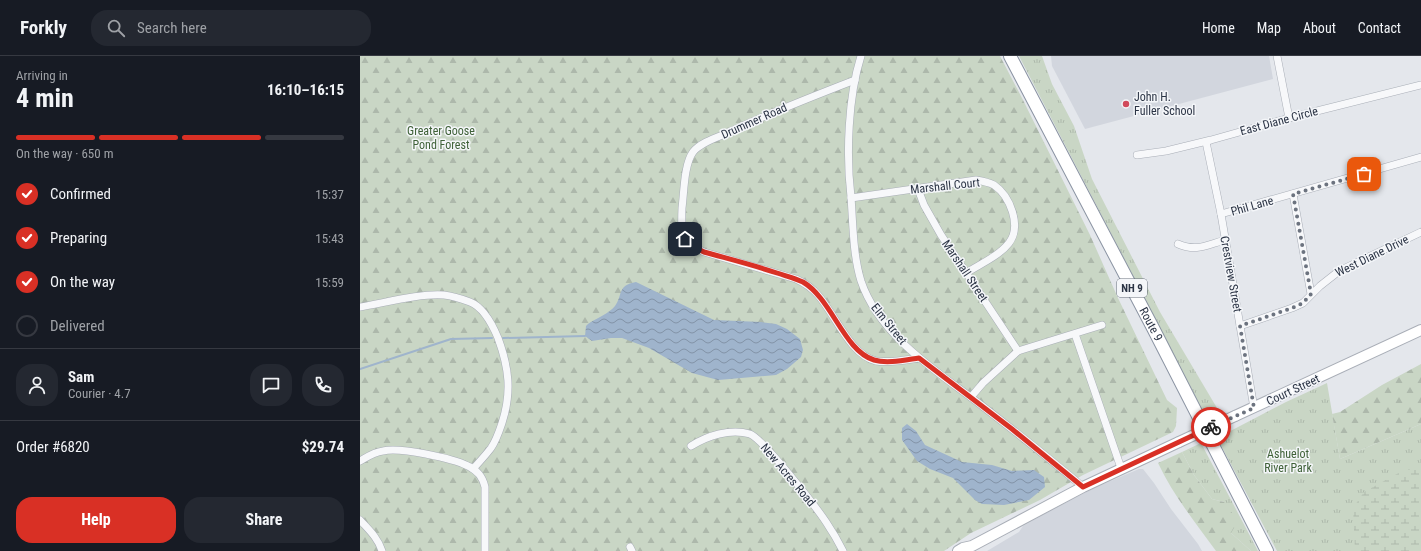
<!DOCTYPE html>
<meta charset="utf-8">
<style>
:root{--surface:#171b24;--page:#242831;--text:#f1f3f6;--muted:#9ea1a6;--line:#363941;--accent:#d93025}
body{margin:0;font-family:"Roboto Condensed",sans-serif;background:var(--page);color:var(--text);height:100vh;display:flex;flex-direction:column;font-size:15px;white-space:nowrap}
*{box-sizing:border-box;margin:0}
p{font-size:13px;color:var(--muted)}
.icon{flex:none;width:22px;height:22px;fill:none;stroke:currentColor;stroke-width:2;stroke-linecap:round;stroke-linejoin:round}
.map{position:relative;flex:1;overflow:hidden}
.drawer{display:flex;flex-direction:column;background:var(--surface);width:360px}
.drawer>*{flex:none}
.pin{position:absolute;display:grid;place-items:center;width:34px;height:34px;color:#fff;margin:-17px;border-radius:8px;box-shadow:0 2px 6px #0006}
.courier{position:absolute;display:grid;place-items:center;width:40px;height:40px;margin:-20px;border:3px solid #d93025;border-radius:50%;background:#fff;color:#222;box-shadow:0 1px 5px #0007}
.head em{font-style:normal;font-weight:700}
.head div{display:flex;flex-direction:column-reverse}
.head{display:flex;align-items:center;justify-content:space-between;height:68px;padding:0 16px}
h1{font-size:26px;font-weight:700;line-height:30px}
.bar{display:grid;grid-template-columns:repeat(4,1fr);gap:6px 4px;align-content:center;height:48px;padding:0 16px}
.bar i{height:5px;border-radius:3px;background:var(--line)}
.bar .selected{background:var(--accent)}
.bar p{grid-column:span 4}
.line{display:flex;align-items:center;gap:10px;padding:0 16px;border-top:1px solid var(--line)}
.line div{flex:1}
.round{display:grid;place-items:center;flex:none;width:42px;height:42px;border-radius:16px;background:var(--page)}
ol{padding:0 16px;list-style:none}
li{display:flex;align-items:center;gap:12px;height:44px}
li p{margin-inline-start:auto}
li .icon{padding:4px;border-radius:50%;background:var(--accent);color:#fff;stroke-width:4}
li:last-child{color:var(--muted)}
li i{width:22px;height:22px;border:2px solid var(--line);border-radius:50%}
.action{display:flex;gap:8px;margin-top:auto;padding:8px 16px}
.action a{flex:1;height:46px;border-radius:16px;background:var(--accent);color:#fff;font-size:16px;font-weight:700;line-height:46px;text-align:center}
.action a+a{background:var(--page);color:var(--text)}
header{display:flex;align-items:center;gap:24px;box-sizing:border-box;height:56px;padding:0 20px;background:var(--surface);border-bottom:1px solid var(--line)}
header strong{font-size:19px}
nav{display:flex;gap:22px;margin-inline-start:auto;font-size:14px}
.search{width:280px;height:36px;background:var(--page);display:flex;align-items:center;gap:10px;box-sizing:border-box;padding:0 14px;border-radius:16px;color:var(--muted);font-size:15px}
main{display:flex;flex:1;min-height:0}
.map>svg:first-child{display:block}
</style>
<header>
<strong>Forkly</strong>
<div class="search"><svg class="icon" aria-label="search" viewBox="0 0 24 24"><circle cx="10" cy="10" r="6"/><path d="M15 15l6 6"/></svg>Search here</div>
<nav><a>Home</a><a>Map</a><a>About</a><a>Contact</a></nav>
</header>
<main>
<section class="drawer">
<div class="head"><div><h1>4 min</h1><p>Arriving in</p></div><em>16:10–16:15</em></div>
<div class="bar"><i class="selected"></i><i class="selected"></i><i class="selected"></i><i></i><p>On the way · 650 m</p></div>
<ol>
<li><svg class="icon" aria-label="check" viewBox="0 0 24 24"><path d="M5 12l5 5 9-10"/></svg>Confirmed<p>15:37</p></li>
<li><svg class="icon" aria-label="check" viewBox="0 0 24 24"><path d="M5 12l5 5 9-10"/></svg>Preparing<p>15:43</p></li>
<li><svg class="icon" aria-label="check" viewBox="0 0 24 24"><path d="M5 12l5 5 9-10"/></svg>On the way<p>15:59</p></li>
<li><i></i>Delivered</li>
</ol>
<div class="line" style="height:72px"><a class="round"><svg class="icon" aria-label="person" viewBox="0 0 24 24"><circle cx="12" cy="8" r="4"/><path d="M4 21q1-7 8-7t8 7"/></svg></a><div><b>Sam</b><p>Courier · 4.7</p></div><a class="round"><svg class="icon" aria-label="chat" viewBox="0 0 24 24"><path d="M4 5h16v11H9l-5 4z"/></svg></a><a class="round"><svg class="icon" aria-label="phone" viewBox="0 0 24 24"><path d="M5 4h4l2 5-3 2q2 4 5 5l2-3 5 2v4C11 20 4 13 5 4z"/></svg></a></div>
<div class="line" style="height:52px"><div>Order #6820</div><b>$29.74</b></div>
<div class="action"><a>Help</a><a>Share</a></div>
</section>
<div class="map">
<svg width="1061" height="495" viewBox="0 0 1061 495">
<defs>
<pattern id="grass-tufts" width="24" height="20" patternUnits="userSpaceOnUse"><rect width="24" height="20" fill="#c9d6c5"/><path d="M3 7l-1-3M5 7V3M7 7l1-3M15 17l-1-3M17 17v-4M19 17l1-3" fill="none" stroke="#adb8ab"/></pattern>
<pattern id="forest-firs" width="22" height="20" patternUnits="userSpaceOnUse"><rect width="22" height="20" fill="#c9d6c5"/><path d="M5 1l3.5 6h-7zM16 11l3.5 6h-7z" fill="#adb8ab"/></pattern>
<pattern id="wetland-marsh" width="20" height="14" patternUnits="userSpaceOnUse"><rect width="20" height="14" fill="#c9d6c5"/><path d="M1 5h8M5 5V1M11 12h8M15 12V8" fill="none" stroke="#adb8ab"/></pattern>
<pattern id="water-waves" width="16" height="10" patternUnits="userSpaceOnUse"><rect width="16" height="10" fill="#9fb4cc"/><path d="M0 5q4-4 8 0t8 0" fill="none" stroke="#8293a7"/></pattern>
</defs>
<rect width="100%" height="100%" fill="#e4e7ec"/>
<g fill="#d2d6de">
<path d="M691 0H909L913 23 725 73 692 10Z"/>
<path d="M779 413H783L794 427 811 453 838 488 842 495H627L659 476 663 470 690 455 734 432Z"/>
</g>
<g fill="url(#grass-tufts)">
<path d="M659 0H682L692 28 714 70 732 123 800 256 857 352 863 355 846 361Z"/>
<path d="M967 327 980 403 1061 368V495H917L857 382 926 346Z"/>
<path d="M841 387 898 495H891L871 477 864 446 852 443 834 419 822 396Z"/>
</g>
<g fill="url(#forest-firs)">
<path d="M0 0H640L663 44 730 179 758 242 807 344 817 352 816 370 813 376 723 419 680 444 611 477 584 495H0Z"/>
<path d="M1061 308V368L980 403 972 358 980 356 1022 329Z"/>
<path d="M822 396 834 419 852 443 864 446 878 465 871 477 891 495H856C835 466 813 439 798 407Z"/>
</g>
<path fill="url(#wetland-marsh)" d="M1061 413V495H995L993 452 1004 436 1044 414Z"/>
<g fill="url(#water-waves)">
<path d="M276 226 354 264 401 266 416 268 427 273 440 283 443 294 441 301 427 313 416 319 358 324 332 317 289 292 262 282H251L232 285 225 280 226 270 228 268C235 263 250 257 255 250 263 239 257 229 276 226Z"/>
<path d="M547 368 556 375 565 389 602 406 632 409 652 415 674 414 684 421 685 431 669 444 644 449 622 448 615 444 593 422 570 413 557 405 542 384V372Z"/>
</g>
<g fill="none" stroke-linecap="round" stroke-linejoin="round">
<g stroke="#9fb4cc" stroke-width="2">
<path d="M143 282 225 280"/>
<path d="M0 313 91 283 132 282"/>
</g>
<defs>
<g id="minor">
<path d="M501 0C488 41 486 99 491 141 493 168 493 199 501 225 520 281 577 315 621 349 656 376 690 403 723 431"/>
<path d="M917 0 929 62"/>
<path d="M495 24C451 41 407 58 365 78 355 82 340 87 333 96 324 108 324 137 322 152 321 176 321 186 344 196L436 223C445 227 452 232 458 239 475 258 490 299 516 305 530 307 545 304 559 302"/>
<path d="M846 86 861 158 894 352"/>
<path d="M777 99 806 95 851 84 929 62 1061 29"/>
<path d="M558 133 564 149 581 179 658 295"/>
<path d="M933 138 951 238"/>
<path d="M491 142 616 124C622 125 628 126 634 129 650 140 662 170 649 187 639 200 620 208 606 217"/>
<path d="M861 158 1061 101"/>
<path d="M818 188C837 196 846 189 865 184"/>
<path d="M0 251C24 247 61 237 84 239 93 240 102 243 110 246 123 251 133 270 138 282 149 312 152 336 142 367 139 376 136 385 131 392 125 400 119 406 113 413"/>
<path d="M880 270 932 252 943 247 960 230 979 215 1061 176"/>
<path d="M715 278 761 412"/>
<path d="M611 341 623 327 658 295 742 269"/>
<path d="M331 390C347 380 370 372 390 378 403 383 456 451 466 466 472 475 478 485 483 495"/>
<path d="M0 405C7 401 14 396 23 395 40 391 92 402 108 410 117 414 123 422 125 431V495"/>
<path d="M0 464C9 474 18 482 22 495"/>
<path d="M270 491 272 495"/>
</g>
<g id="secondary">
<path d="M875 360 1061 274"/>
<path d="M598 495 603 492 612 490 723 431 819 386"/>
</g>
<g id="trunk">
<path id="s1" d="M650 0 793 272 907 495"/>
</g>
</defs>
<use href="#minor" stroke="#a9aeb7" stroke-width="8"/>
<use href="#secondary" stroke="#a9aeb7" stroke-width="12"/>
<use href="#trunk" stroke="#8b94a3" stroke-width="14"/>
<use href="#minor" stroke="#f7f8fa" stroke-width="7"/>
<use href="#secondary" stroke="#fff" stroke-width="10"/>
<use href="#trunk" stroke="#fff" stroke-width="12"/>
<defs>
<path id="secondary-bridge" d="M819 386 875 360"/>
</defs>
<use href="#secondary-bridge" stroke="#a9aeb7" stroke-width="12" stroke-linecap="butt"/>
<use href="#secondary-bridge" stroke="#fff" stroke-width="10"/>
</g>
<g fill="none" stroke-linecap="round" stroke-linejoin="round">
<path stroke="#6c737f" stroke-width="4" stroke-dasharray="0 7.2" d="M851 371 894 352 880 270 932 252 943 247 951 238 933 138 1004 118"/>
<path stroke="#d93025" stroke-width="5" d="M325 183 336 192 344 196C369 203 393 209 417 217 426 220 435 222 443 226 472 243 484 295 514 304 527 308 545 304 559 302L652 373 723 431 851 371"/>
</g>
<circle fill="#d1495b" stroke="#f4f6f9" stroke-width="1.5" cx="766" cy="48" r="4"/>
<g text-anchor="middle" stroke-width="3" stroke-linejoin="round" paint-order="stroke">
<rect fill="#f4f6f9" stroke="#676e7b" stroke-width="1" x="757" y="223" width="30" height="18" rx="3"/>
<g font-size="11" font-weight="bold" fill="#2b3445">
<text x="772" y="236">NH 9</text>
</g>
<g font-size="12" fill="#2b3445" stroke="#f4f6f9" text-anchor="start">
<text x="774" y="45">John H.<tspan x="774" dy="14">Fuller School</tspan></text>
</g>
<g font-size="12" fill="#2b3445" stroke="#f4f6f9">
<text transform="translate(394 65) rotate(-24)" y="4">Drummer Road</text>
<text transform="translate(919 65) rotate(-15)" y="4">East Diane Circle</text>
<text transform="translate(585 130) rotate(-6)" y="4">Marshall Court</text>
<text transform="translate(892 150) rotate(-16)" y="4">Phil Lane</text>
<text transform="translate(1012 200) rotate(-26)" y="4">West Diane Drive</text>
<text transform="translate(605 215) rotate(56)" y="4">Marshall Street</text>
<text transform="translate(871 218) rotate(80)" y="4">Crestview Street</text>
<text transform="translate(529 268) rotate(51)" y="4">Elm Street</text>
<text dy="4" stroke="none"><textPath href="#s1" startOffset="303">Route 9</textPath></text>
<text transform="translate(933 334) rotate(-25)" y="4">Court Street</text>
<text transform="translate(428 419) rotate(50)" y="4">New Acres Road</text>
</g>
<g font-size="12" fill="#3f6138" stroke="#f4f6f9">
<text x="81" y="79">Greater Goose<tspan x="81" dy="14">Pond Forest</tspan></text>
<text x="928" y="402">Ashuelot<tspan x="928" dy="14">River Park</tspan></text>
</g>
</g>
</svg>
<div class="pin" style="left:1004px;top:118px;background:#ea580c"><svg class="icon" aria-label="bag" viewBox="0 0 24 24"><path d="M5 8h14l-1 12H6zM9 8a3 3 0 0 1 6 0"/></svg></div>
<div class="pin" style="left:325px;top:183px;background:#1f2937"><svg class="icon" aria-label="home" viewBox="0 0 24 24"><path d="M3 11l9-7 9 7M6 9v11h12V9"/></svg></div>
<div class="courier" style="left:851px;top:371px"><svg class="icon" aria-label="bike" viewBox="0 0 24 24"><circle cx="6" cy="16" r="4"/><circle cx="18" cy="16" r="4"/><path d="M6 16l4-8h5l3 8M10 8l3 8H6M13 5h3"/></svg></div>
</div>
</main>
